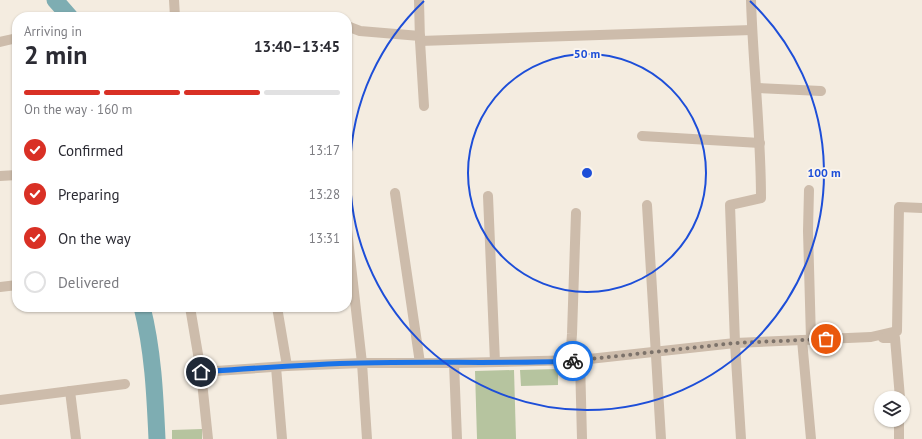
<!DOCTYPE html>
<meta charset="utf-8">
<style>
:root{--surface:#fff;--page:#f7f7f7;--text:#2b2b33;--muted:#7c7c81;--line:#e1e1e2;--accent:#d93025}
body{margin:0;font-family:"PT Sans",sans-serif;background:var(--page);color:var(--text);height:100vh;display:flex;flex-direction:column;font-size:15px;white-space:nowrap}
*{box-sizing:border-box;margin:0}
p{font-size:13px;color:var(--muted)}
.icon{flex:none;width:22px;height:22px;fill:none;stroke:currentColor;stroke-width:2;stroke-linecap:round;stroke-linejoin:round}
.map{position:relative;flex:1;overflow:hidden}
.drawer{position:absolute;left:12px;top:12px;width:340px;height:300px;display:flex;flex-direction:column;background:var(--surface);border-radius:16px;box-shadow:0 1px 3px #0004}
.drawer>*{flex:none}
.controls{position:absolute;left:874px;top:391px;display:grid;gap:8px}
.controls a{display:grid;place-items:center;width:36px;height:36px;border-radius:50%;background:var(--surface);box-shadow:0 1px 3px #0004;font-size:20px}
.pin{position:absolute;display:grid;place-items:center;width:34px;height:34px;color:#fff;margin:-17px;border:2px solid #fff;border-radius:50%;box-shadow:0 1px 4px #0007}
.courier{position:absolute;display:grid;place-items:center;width:40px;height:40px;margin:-20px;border:3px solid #1a73e8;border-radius:50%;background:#fff;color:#222;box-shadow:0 1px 5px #0007}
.summary em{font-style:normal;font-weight:800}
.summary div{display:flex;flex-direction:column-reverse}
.summary{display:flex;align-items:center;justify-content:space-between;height:68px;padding:0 12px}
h1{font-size:26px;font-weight:800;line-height:30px}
.bar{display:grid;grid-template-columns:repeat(4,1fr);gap:6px 4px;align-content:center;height:48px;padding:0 12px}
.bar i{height:5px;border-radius:3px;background:var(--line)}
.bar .active{background:var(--accent)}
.bar p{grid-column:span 4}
ol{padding:0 12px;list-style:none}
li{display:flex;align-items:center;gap:12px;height:44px}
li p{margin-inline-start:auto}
li .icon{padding:4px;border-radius:50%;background:var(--accent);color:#fff;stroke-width:4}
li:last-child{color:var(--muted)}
li i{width:22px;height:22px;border:2px solid var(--line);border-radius:50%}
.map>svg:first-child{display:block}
</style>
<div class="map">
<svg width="922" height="439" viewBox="0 0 922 439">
<rect width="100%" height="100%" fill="#f4ece0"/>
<g fill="#b6c49f">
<path d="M558 369V385L521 386 520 370Z"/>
<path d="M514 370 516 439H477L475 371Z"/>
<path d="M202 429V439H172V430Z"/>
</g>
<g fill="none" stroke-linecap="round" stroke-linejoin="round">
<g stroke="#7eadb2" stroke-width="17">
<path d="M55 0 70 17"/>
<path d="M142 307C153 350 155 395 157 439"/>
</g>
<g stroke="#cdbcab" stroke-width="10">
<path d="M174 0 175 17"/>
<path d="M419 0 420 41 752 30"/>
<path d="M347 26 360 31 420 36"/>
<path d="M420 41 424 106"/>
<path d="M0 42 17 38"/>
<path d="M756 88 821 91"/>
<path d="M642 136 760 143"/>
<path d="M0 176 17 175"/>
<path d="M809 190 808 231 811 339"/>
<path d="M395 193 420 363"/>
<path d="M488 196 495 362"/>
<path d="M647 205 661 439"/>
<path d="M347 230 362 363 367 439"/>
<path d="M0 287 17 285"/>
<path d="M190 307 201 372 287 366 362 363H454L580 360 735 343 871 337 897 331 899 207 922 208"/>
<path d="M277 307 287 366"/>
<path d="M883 338H895L900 398"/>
<path d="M802 340 811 439"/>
<path d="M580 360 582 439"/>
<path d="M570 361 572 334 576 213"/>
<path d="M454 363 457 439"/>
<path d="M276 367 282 439"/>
<path d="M201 372 208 439"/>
<path d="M70 391 76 439"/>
<path d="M0 400 125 384"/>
<path d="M741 439 735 343 730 205 761 198C761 132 753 66 751 0"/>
<path d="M899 439V420"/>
</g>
</g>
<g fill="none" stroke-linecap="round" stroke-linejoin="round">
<path stroke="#7c726a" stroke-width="4" stroke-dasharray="0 7.2" d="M573 361 735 343 826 339"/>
<path stroke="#1a73e8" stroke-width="5" d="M201 372C255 368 308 364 361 363 432 361 503 364 573 361"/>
</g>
<g fill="none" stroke="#1d4ed8" stroke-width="2">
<circle cx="587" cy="173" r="119"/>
<path d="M750 1A237 237 0 1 1 424 1"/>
</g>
<circle cx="587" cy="173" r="6" fill="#1d4ed8" stroke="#fbf5ed" stroke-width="2"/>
<g font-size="12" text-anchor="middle" font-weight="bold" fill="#1d4ed8" stroke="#fbf5ed" stroke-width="3.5" stroke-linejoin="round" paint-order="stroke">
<text x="587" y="58">50 m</text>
<text x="824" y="177">100 m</text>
</g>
</svg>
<div class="controls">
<a><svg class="icon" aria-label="layers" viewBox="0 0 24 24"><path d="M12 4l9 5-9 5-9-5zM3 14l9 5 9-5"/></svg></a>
</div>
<div class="pin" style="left:826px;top:339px;background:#ea580c"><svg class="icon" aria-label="bag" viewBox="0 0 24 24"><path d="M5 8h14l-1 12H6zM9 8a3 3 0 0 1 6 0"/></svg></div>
<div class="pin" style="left:201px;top:372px;background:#1f2937"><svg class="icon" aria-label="home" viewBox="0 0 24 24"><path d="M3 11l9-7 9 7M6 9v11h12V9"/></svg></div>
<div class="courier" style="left:573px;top:361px"><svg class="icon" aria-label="bike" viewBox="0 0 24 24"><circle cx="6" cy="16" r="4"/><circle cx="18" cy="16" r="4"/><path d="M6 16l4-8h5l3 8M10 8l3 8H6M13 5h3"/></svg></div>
<section class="drawer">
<div class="summary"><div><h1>2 min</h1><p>Arriving in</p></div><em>13:40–13:45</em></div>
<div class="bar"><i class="active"></i><i class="active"></i><i class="active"></i><i></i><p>On the way · 160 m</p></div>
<ol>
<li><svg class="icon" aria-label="check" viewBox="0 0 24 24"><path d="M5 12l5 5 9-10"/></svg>Confirmed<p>13:17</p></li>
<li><svg class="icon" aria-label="check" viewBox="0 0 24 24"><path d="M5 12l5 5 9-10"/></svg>Preparing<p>13:28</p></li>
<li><svg class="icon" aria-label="check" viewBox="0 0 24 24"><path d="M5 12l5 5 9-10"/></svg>On the way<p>13:31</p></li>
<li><i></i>Delivered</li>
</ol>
</section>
</div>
